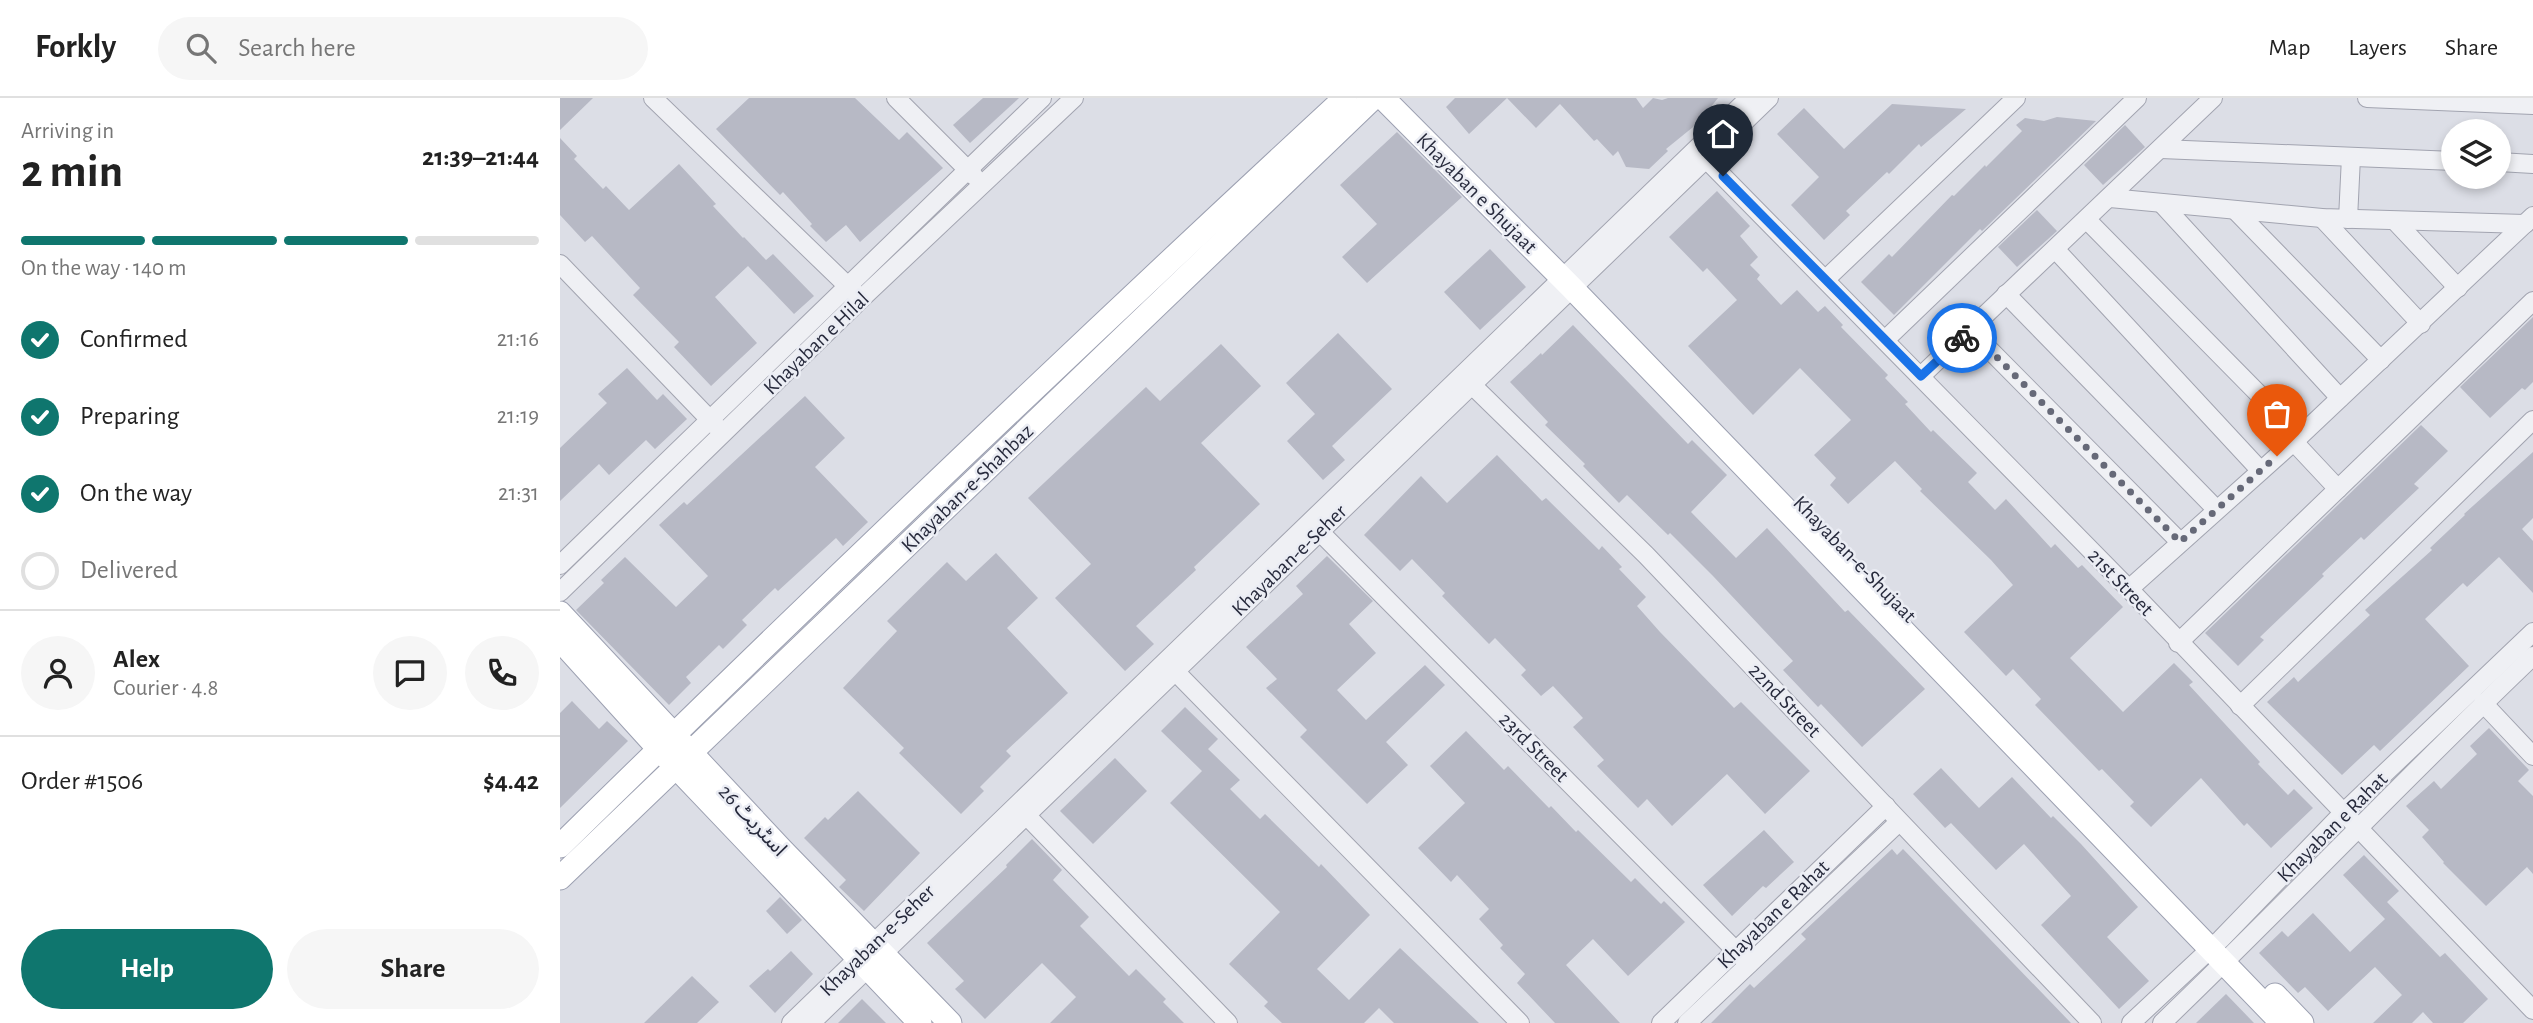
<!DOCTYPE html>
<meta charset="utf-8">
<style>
:root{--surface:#fff;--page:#f6f6f6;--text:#222;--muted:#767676;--line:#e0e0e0;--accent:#0f766e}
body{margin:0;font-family:"Alegreya Sans","Noto Sans Arabic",sans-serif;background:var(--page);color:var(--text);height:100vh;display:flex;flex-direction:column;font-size:26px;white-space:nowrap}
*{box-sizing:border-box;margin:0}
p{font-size:23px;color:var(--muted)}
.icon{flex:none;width:38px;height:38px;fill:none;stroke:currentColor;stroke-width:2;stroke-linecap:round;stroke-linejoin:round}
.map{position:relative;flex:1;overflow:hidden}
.details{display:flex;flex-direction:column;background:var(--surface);width:560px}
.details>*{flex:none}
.tools{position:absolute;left:1881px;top:21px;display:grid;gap:14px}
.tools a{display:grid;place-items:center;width:70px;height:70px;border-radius:50%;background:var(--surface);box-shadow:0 4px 10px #0003;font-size:35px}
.pin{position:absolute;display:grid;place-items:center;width:60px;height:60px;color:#fff;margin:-72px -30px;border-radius:50% 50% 50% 0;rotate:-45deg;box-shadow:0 0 7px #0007}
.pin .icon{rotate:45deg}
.courier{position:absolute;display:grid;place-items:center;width:70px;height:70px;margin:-35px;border:5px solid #1a73e8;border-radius:50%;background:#fff;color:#222;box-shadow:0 2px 9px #0007}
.summary em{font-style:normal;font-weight:600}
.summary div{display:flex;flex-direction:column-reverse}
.summary{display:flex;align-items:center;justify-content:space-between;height:119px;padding:0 21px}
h1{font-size:46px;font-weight:600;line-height:52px}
.bar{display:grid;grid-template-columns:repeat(4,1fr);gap:10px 7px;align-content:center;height:84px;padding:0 21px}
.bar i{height:9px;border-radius:5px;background:var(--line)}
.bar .selected{background:var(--accent)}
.bar p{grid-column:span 4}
.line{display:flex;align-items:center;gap:18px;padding:0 21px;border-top:2px solid var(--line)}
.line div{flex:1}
.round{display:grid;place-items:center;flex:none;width:74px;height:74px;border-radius:37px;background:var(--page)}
ol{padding:0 21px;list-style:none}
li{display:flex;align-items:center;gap:21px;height:77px}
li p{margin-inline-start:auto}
li .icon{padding:7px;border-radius:50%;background:var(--accent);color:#fff;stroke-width:4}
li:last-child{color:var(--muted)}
li i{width:38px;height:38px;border:4px solid var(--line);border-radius:50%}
.button{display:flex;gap:14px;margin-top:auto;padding:14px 21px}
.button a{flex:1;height:80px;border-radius:42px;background:var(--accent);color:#fff;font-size:28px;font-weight:600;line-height:80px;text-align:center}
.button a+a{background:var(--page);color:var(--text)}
header{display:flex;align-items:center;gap:42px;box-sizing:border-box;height:98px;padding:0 35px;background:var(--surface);border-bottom:2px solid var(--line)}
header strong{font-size:33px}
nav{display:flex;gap:38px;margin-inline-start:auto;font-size:24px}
.search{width:490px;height:63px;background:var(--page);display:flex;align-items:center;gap:18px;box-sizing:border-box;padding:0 24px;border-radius:38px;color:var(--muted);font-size:26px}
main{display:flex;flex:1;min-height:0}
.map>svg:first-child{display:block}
</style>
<header>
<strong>Forkly</strong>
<div class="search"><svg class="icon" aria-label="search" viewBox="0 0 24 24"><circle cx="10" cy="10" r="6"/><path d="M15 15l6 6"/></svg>Search here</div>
<nav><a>Map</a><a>Layers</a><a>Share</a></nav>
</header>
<main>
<section class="details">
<div class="summary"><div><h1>2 min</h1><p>Arriving in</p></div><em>21:39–21:44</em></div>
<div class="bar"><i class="selected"></i><i class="selected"></i><i class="selected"></i><i></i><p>On the way · 140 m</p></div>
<ol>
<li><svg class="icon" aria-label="check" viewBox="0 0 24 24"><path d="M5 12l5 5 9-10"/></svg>Confirmed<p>21:16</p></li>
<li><svg class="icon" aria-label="check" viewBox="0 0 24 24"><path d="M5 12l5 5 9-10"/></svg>Preparing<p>21:19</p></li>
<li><svg class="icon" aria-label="check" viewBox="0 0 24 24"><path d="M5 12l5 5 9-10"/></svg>On the way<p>21:31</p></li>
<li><i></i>Delivered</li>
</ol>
<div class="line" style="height:126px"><a class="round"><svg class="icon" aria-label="person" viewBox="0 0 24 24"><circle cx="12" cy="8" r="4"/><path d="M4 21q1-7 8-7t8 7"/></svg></a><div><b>Alex</b><p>Courier · 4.8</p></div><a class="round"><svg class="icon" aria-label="chat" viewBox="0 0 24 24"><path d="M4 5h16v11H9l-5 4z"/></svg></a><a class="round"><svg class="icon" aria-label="phone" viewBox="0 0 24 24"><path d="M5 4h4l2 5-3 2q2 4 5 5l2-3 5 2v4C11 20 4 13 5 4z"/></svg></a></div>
<div class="line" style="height:91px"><div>Order #1506</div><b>$4.42</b></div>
<div class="button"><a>Help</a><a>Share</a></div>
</section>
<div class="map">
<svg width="1973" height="925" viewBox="0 0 1973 925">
<rect width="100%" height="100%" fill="#dcdee6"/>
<g fill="#b7b9c5">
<path d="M0 0H33L0 32Z"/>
<path d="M189 0H295L339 42 347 34 383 70 300 144 286 127 266 144 250 128 252 126 223 94 220 97 156 31Z"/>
<path d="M423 0H459L410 45 393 27Z"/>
<path d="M895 0H1076L1083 10 1093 0 1102 2 1108 0H1158L1138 25 1106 51 1108 53 1089 71 1066 69 1058 53 1053 58 1037 41 1034 43 1000 6 976 30 947 0 909 36 886 9Z"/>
<path d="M1332 6 1406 11 1361 49 1359 46 1329 76 1327 74 1286 113 1290 117 1264 142 1231 107 1259 79 1217 36 1244 10 1284 51Z"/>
<path d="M1497 19 1536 23 1422 133 1420 131 1334 217 1301 184 1329 156 1332 159 1392 97 1394 98 1425 67 1426 69 1462 33 1456 27 1465 20 1484 23Z"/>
<path d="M1565 27 1585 49 1543 87 1524 67Z"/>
<path d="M837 34 902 99 807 185 782 159 817 126 780 87Z"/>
<path d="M0 40 17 58 14 61 43 91 46 88 69 112 119 66 156 106 153 108 183 140 184 139 206 162 213 156 254 198 234 216 188 168 155 199 197 245 151 288 114 249 119 244 73 197 80 190 32 138 25 144 0 117Z"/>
<path d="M1157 93 1190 128 1180 138 1198 159 1190 167 1200 177 1197 181 1221 207 1237 192 1258 214 1265 208 1283 227 1281 229 1328 277 1325 280 1348 304 1345 306 1371 334 1373 332 1417 375 1408 384 1435 412 1446 401 1491 450 1495 446 1518 470 1522 467 1563 509 1510 560 1563 614 1614 565 1633 584 1629 587 1700 664 1698 666 1728 697 1734 691 1753 710 1711 750 1687 725 1684 728 1641 680 1591 729 1570 708 1574 704 1542 671 1539 673 1475 607 1481 601 1453 571 1446 578 1404 534 1453 487 1431 462 1360 393 1362 391 1335 363 1288 406 1270 387 1276 380 1254 357 1291 322 1240 270 1193 317 1128 248 1177 202 1147 170 1143 174 1109 139Z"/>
<path d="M1477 112 1497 133 1457 169 1438 149Z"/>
<path d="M930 151 966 189 920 232 884 194Z"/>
<path d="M1973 219V284L1965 292 1962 290 1930 320 1900 289Z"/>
<path d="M1013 227 1128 346 1132 342 1167 377 1131 414 1176 460 1207 430 1285 514 1288 512 1365 591 1302 649 1261 606 1258 609 1223 572 1233 563 1153 478 1110 435 1108 437 1067 397 1059 405 1023 368 1025 366 985 327 988 324 950 284 981 255 982 257Z"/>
<path d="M778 235 832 291 772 348 785 362 763 382 727 343 755 316 726 285Z"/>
<path d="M661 246 701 288 641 345 700 406 634 469 636 472 576 528 594 546 565 573 495 500 531 466 468 400 586 289 600 303Z"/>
<path d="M67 270 97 302 103 296 127 321 95 351 86 342 49 377 39 366 0 403V350L47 305 38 296Z"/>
<path d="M245 298 285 340 255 369 308 424 283 448 276 440 218 493 215 490 182 522 187 527 163 551 159 547 126 579 131 585 109 607 16 512 44 485 41 482 65 459 116 509 148 478 99 427 124 404 127 407Z"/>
<path d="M1861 327 1888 353 1854 386 1859 390 1804 442 1801 439 1762 476 1764 478 1700 539 1704 542 1678 568 1645 535Z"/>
<path d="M1973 354V420L1962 431 1973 443V495L1939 459 1907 489 1903 485 1865 521 1909 568 1820 653 1814 647 1782 677 1707 604 1734 579 1738 584 1810 517 1805 512 1872 452 1870 450 1905 417 1904 416Z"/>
<path d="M937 357 982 403 986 400 1039 452 1042 448 1062 469 1059 471 1086 499 1077 508 1100 534 1174 610 1181 604 1250 673 1205 716 1167 676 1112 728 1087 701 1078 710 1037 668 1044 662 1013 629 1023 620 993 588 981 598 961 577 966 572 935 540 929 546 882 498 885 495 852 461 840 473 804 437 861 378 887 405Z"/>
<path d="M436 455 478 500 447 530 508 595 446 653 451 658 420 689 424 693 401 716 339 655 344 650 283 590 337 533 327 523 387 464 406 483Z"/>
<path d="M767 458 813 503 789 526 816 555 777 592 806 622 865 567 885 587 826 644 848 667 807 706 740 639 747 632 706 590 717 581 686 549 743 496 736 488Z"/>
<path d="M12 603 39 631 47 623 68 643 0 710V615Z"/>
<path d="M625 609 658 641 648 651 680 682 670 691 700 721 705 716 759 769 761 766 810 817 757 871 789 902 840 850 919 925H834L819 910 804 925H722L704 908 708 904 669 866 720 814 610 705 642 673 601 633Z"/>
<path d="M1929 630 1969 672 1958 683 1973 698V776L1967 769 1926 808 1883 765 1884 764 1862 739 1869 732 1846 708 1874 683 1881 691 1917 656 1910 648Z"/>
<path d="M906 633 944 672 948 668 989 710 991 708 1016 734 1018 732 1071 784 1075 780 1101 806 1104 803 1125 824 1068 878 1033 841 1006 867 1060 925H995L957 885 965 876 940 850 943 847 919 821 929 811 897 777 891 784 858 750 905 705 870 668Z"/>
<path d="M555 660 587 693 533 746 500 713Z"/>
<path d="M1381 670 1419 710 1452 679 1491 720 1493 718 1521 746 1578 809 1547 839 1589 883 1559 911 1481 827 1511 798 1464 746 1436 772 1391 725 1385 730 1353 696Z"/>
<path d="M298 693 360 755 304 813 279 789 286 782 244 740 265 719 268 722Z"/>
<path d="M1204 732 1234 764 1206 790 1203 788 1172 818 1143 787Z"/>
<path d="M472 741 502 772 493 782 529 819 520 828 569 878 576 871 606 901 603 904 624 925H490L516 899 482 865 425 921 395 891 404 883 367 845 447 769 446 767Z"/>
<path d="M1332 751 1337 757 1343 751 1511 925H1151L1190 886 1194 890 1246 841 1241 836Z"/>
<path d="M1804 757 1839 793 1827 804 1880 859 1885 855 1928 901 1903 925H1873L1863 914 1852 925H1813L1842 897 1815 869 1768 913 1745 889 1738 895 1699 855 1722 833 1728 839 1753 815 1790 854 1825 821 1783 777Z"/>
<path d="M220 799 242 822 227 836 206 813Z"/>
<path d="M231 853 253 876 215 915 189 888 208 871 210 873Z"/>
<path d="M132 878 159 904 137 925H84Z"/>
<path d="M1666 896 1694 925H1636Z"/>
<path d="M302 901 326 925H278Z"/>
</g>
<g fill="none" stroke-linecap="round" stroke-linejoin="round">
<defs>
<g id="minor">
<path d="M93 0 296 196"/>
<path d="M336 0 414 78"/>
<path d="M1807 0 1973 7"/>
<path d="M1601 51 1894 63"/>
<path d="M1146 61 1569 491 1973 912"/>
<path d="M1939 64 1973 66"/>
<path d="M1550 100 1762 120 1965 126"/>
<path d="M1603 107 1780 300"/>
<path d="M1675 112 1821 262"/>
<path d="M1762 120 1861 226"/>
<path d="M1788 121 1791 59"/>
<path d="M1527 122 1740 338"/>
<path d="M1836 124 1898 190"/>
<path d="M1495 151 1700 372"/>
<path d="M0 166 156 328"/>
<path d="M1266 181 1456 0"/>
<path d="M1446 196 1656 411"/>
<path d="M1410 232 1620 444"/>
<path d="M1325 242 1577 0"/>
<path d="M1361 278 1653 0"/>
<path d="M911 286 1086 457 1532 925"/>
<path d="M1734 344 1778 391"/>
<path d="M759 433 1189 866"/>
<path d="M0 467 482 0"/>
<path d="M1569 491 1740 338 1973 118"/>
<path d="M0 494 301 201 514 0"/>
<path d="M1618 545 1973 203"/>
<path d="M607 565 960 925"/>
<path d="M1923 605 1973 658"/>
<path d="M1680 608 1973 322"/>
<path d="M466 717 668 925"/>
<path d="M231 925 1189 0"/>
<path d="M251 925 1209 0"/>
<path d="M1101 925 1326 708"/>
<path d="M1127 925 1339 724"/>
<path d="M1571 925 1661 841 1783 715 1973 534"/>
<path d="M1602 925C1727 805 1847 678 1973 558"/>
</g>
<g id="major">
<path d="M823 0 1012 190 1722 925"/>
<path d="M0 515 221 751 390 925"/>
<path d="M0 542 99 651 360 925"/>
<path d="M0 748C258 495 520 245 785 0"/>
<path d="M0 780 813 0"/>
<path d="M1715 897 1742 925"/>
</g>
</defs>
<use href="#minor" stroke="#a2a4b0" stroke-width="20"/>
<use href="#major" stroke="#9ca0b1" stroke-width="25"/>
<use href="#minor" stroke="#eff0f4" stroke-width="18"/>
<use href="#major" stroke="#fff" stroke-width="23"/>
</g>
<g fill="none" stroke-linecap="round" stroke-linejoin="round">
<path stroke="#666978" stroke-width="7" stroke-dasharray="0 12.6" d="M1402 240 1410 232 1620 444 1717 358"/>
<path stroke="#1a73e8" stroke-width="9" d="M1163 78 1361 278 1402 240"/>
</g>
<g text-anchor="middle" stroke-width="5" stroke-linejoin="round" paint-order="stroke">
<g font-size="21" fill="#272a3c" stroke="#ebedf4">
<text transform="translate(917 95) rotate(45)" y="7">Khayaban e Shujaat</text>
<text transform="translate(256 245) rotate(-44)" y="7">Khayaban e Hilal</text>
<text transform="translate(407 390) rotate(-44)" y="7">Khayaban-e-Shahbaz</text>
<text transform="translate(1295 461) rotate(46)" y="7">Khayaban-e-Shujaat</text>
<text transform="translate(729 462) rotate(-44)" y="7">Khayaban-e-Seher</text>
<text transform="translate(1561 484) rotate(46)" y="7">21st Street</text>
<text transform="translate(1225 602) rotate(46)" y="7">22nd Street</text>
<text transform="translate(974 649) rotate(45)" y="7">23rd Street</text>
<text transform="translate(193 722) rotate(47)" y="7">اسٹریٹ 26</text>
<text transform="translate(1772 729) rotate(-45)" y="7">Khayaban e Rahat</text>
<text transform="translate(1213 816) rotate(-44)" y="7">Khayaban e Rahat</text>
<text transform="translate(317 842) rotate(-44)" y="7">Khayaban-e-Seher</text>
</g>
</g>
</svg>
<div class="tools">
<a><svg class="icon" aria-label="layers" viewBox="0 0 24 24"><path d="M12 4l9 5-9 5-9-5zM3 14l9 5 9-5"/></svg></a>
</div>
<div class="pin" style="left:1717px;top:358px;background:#ea580c"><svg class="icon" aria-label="bag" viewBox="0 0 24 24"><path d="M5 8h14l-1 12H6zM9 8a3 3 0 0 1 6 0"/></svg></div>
<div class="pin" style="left:1163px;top:78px;background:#1f2937"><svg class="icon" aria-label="home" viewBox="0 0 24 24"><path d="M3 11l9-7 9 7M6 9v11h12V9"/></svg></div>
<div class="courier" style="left:1402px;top:240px"><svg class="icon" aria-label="bike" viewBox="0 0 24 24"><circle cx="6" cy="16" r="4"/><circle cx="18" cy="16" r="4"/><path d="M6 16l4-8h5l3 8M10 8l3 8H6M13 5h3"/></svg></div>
</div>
</main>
